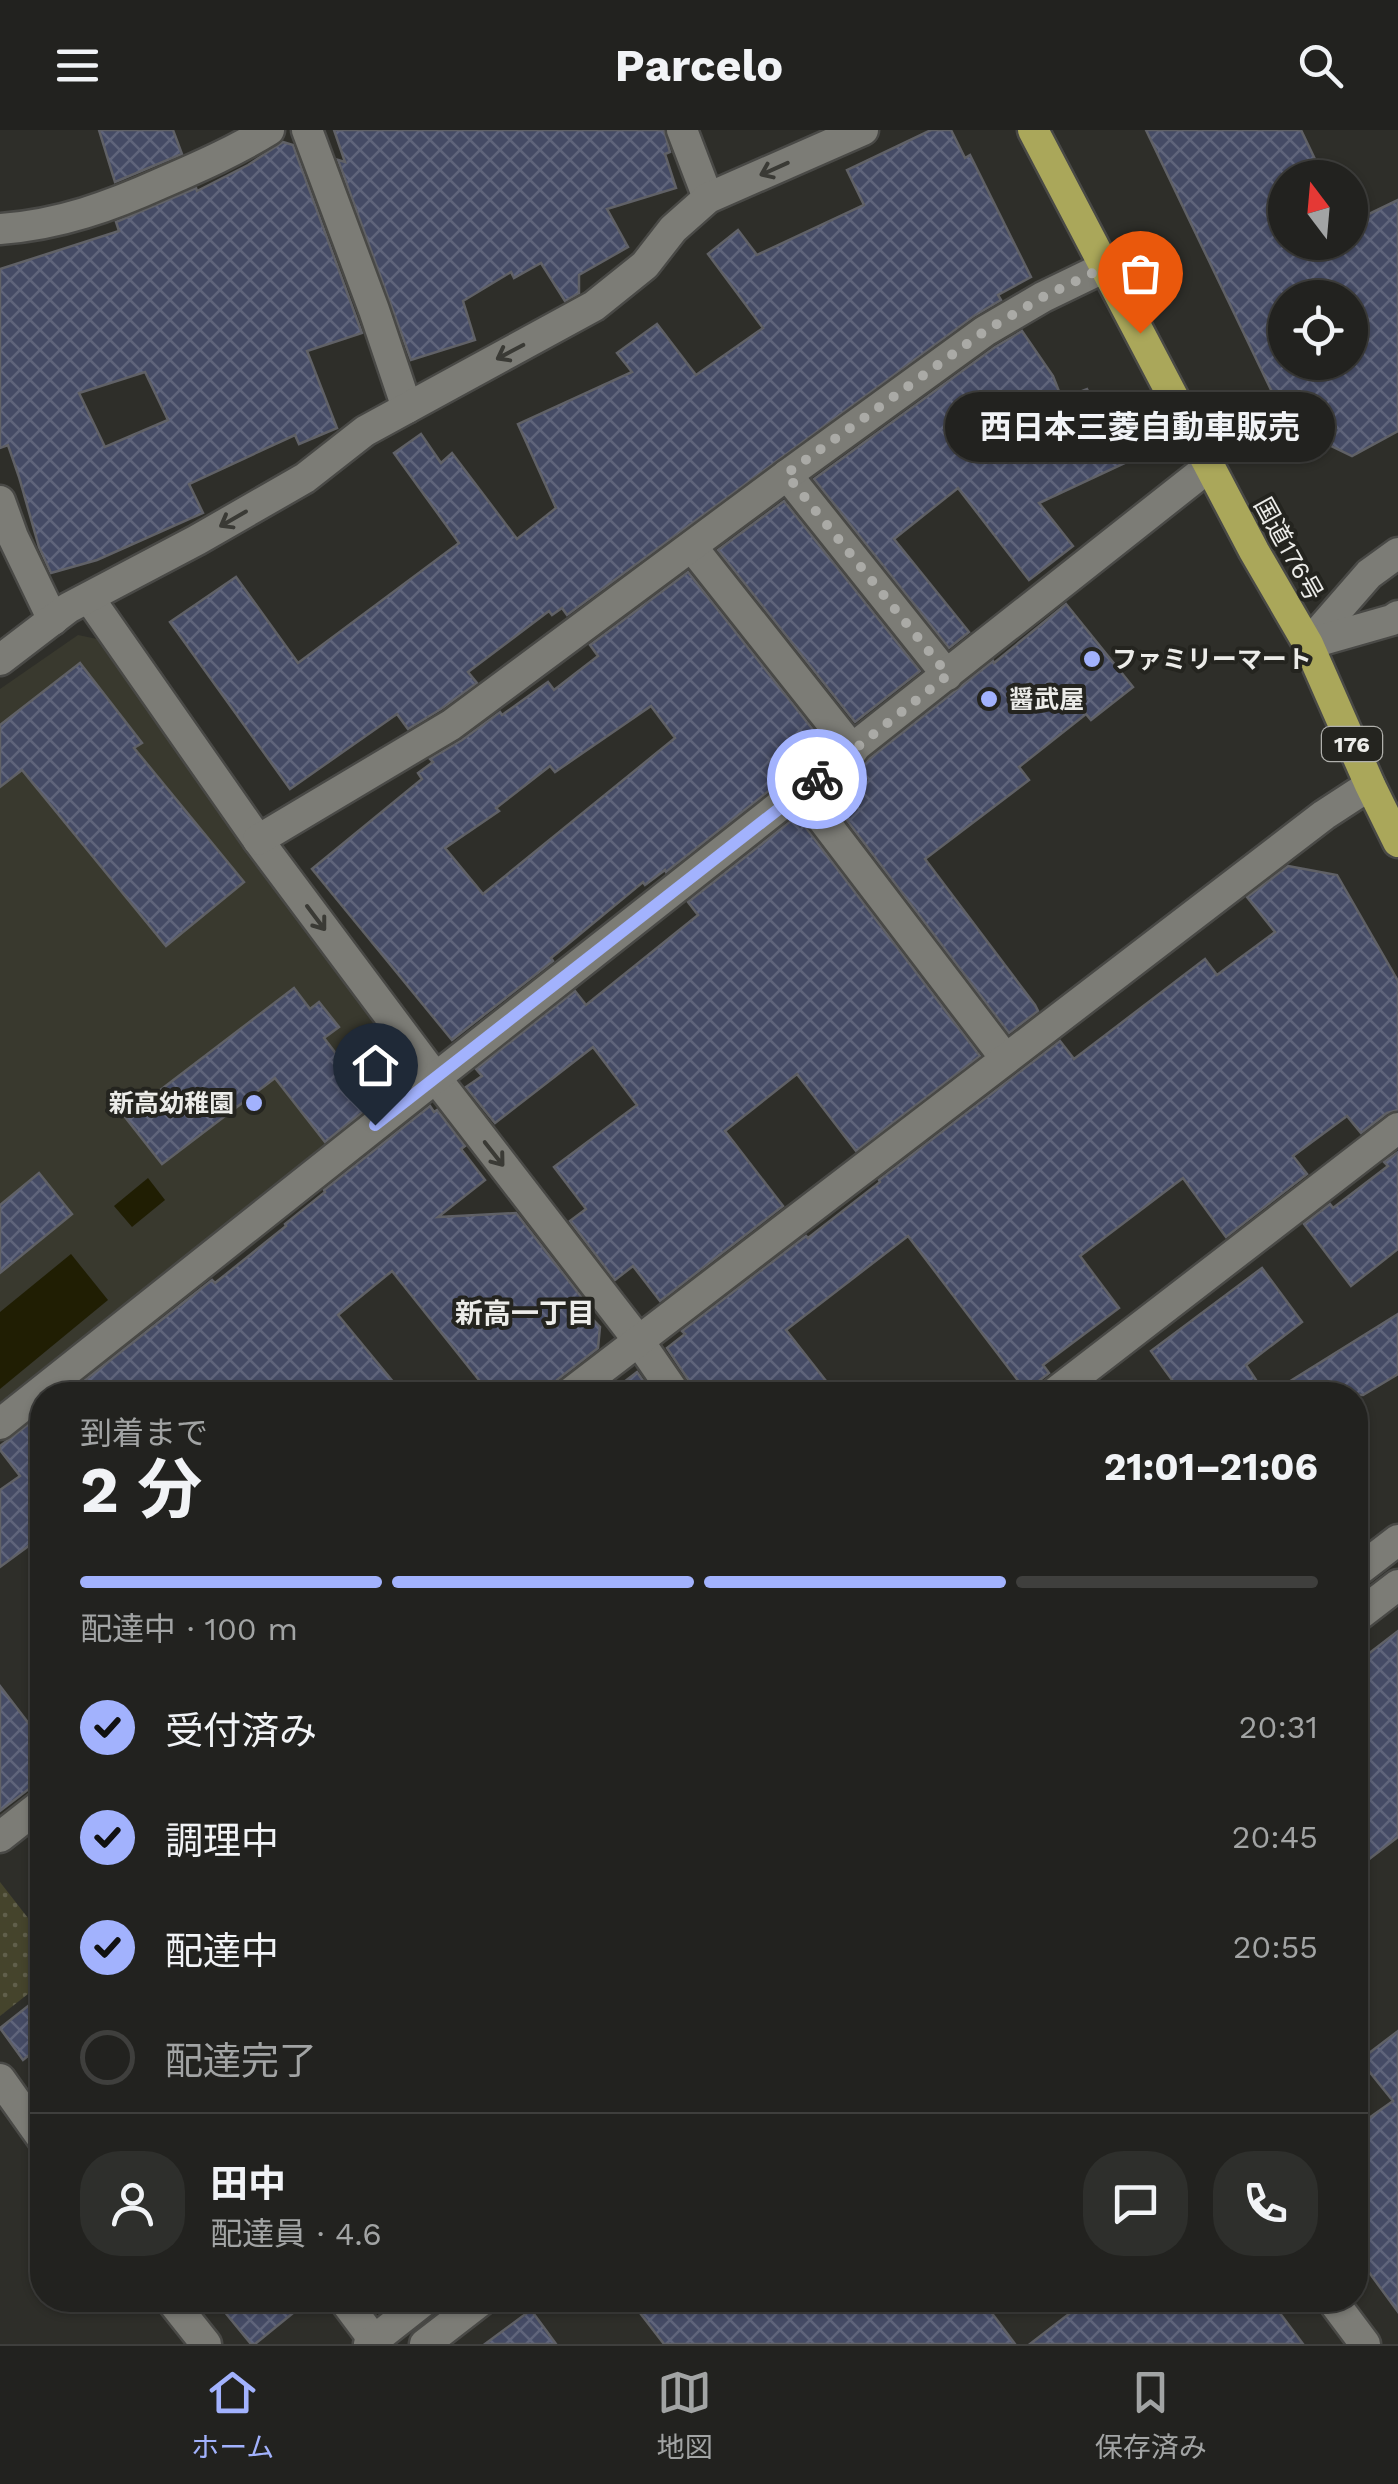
<!DOCTYPE html>
<html lang="ja">
<meta charset="utf-8">
<style>
:root{--surface:#22221f;--page:#2e2f2c;--text:#f1f3f6;--muted:#a2a4a4;--line:#3f3f3d;--accent:#a2b2fd}
body{margin:0;font-family:"Work Sans","Noto Sans JP",sans-serif;background:var(--page);color:var(--text);height:100vh;display:flex;flex-direction:column;font-size:38px;white-space:nowrap}
*{box-sizing:border-box;margin:0}
p{font-size:32px;color:var(--muted)}
.icon{flex:none;width:55px;height:55px;fill:none;stroke:currentColor;stroke-width:2;stroke-linecap:round;stroke-linejoin:round}
.map{position:relative;flex:1;overflow:hidden}
.side{position:absolute;left:30px;top:1252px;width:1338px;height:930px;display:flex;flex-direction:column;background:var(--surface);border-radius:40px;box-shadow:0 2px 8px #0004,0 0 0 2px var(--line)}
.side>*{flex:none}
.needle{width:65px;rotate:344deg}
.buttons{position:absolute;left:1268px;top:30px;display:grid;gap:20px}
.buttons a{display:grid;place-items:center;width:100px;height:100px;border-radius:50%;background:var(--surface);box-shadow:0 2px 8px #0004,0 0 0 2px var(--line);font-size:50px}
.pin{position:absolute;display:grid;place-items:center;width:85px;height:85px;color:#fff;margin:-102px -42px;border-radius:50% 50% 50% 0;rotate:-45deg;box-shadow:0 0 10px #0007}
.pin .icon{rotate:45deg}
.courier{position:absolute;display:grid;place-items:center;width:100px;height:100px;margin:-50px;border:8px solid #a2b2fd;border-radius:50%;background:#fff;color:#222;box-shadow:0 2px 12px #0007}
.bubble{position:absolute;height:70px;border-radius:35px;background:var(--surface);box-shadow:0 2px 8px #0004,0 0 0 2px var(--line);font-size:32px;font-weight:700;line-height:70px;text-align:center}
.overview em{font-style:normal;font-weight:700}
.overview div{display:flex;flex-direction:column-reverse}
.overview{display:flex;align-items:center;justify-content:space-between;height:170px;padding:0 50px}
h1{font-size:65px;font-weight:700;line-height:75px}
.bar{display:grid;grid-template-columns:repeat(4,1fr);gap:15px 10px;align-content:center;height:120px;padding:0 50px}
.bar i{height:12px;border-radius:8px;background:var(--line)}
.bar .active{background:var(--accent)}
.bar p{grid-column:span 4}
.line{display:flex;align-items:center;gap:25px;padding:0 50px;border-top:2px solid var(--line)}
.line div{flex:1}
.round{display:grid;place-items:center;flex:none;width:105px;height:105px;border-radius:40px;background:var(--page)}
ol{padding:0 50px;list-style:none}
li{display:flex;align-items:center;gap:30px;height:110px}
li p{margin-inline-start:auto}
li .icon{padding:10px;border-radius:50%;background:var(--accent);color:#111;stroke-width:4}
li:last-child{color:var(--muted)}
li i{width:55px;height:55px;border:5px solid var(--line);border-radius:50%}
header{display:flex;justify-content:space-between;align-items:center;height:130px;padding:0 50px;background:var(--surface);font-size:45px;font-weight:700}
.tabs{display:flex;justify-content:space-around;align-items:center;height:140px;border-top:2px solid var(--line);background:var(--surface);font-size:28px;color:var(--muted)}
.tabs a{display:grid;justify-items:center;gap:5px}
.tabs .active{color:var(--accent)}
.map>svg:first-child{display:block}
</style>
<header><svg class="icon" aria-label="menu" viewBox="0 0 24 24"><path d="M4 6h16M4 12h16M4 18h16"/></svg>Parcelo<svg class="icon" aria-label="search" viewBox="0 0 24 24"><circle cx="10" cy="10" r="6"/><path d="M15 15l6 6"/></svg></header>
<div class="map">
<svg width="1398" height="2214" viewBox="0 0 1398 2214">
<defs>
<pattern id="grass-dots" width="8" height="8" patternUnits="userSpaceOnUse" patternTransform="scale(2.5)"><rect width="8" height="8" fill="#45442c"/><path d="M2 2h.1M6 6h.1" fill="none" stroke="#605f4b" stroke-width="1.8" stroke-linecap="round"/></pattern>
<pattern id="building-cross-hatch" width="8" height="8" patternUnits="userSpaceOnUse" patternTransform="scale(2.5)"><rect width="8" height="8" fill="#454b65"/><path d="M0 0l8 8M0 8l8-8" fill="none" stroke="#60657b"/></pattern>
</defs>
<rect width="100%" height="100%" fill="#2e2e29"/>
<path fill="#39392e" d="M78 505 97 509 328 824 408 928 405 955 0 1272V559Z"/>
<path fill="url(#grass-dots)" d="M0 1752 42 1806V1825L31 1834 42 1849V1853L0 1886Z"/>
<g fill="#201e03">
<path d="M148 1048 165 1070 132 1097 114 1076Z"/>
<path d="M71 1124 108 1170 0 1259V1182Z"/>
</g>
<g fill="url(#building-cross-hatch)" stroke="#606166" stroke-width="2.5" fill-rule="evenodd">
<path d="M99 0H173L182 24 115 52Z"/>
<path d="M334 0H664L670 22 665 24 676 58 607 79 628 117 579 145V163L565 171 541 133 514 148 511 142 463 171 475 210 411 230 338 30 345 32Z"/>
<path d="M931 0H951L965 28 970 25 1031 147 998 165 1001 170 974 186 567 485 562 478 552 485 549 481 468 542 477 553 441 579 408 599 397 584 290 659 170 492 236 447 298 533 459 413 394 323 421 304 441 333 452 323 517 409 556 378 518 294 632 242 617 223 657 194 696 245 763 198 708 124 738 100 757 125 864 75 847 40Z"/>
<path d="M1146 0H1301L1324 48H1285V112H1350V93L1398 70V301L1352 326 1288 295ZM1285 168H1350V232H1285Z"/>
<path d="M283 12 293 15 362 203 307 221 337 298 299 314 295 305 189 354 203 383 97 430 51 443 39 417 19 347 8 315 0 318V139L119 101 116 92 196 58 197 61 248 35ZM145 242 168 290 105 317 79 263Z"/>
<path d="M1022 201 1053 246 1062 269 1087 259 1125 333 1039 373 1073 416 1029 450 958 358 894 409 969 502 949 518 814 349 995 217Z"/>
<path d="M784 371 920 541 855 592 718 420Z"/>
<path d="M688 442 826 616 666 742 665 740 645 755 643 752 551 828 553 831 452 910 312 739 422 649 418 643 433 632 430 629 462 610 500 582 502 585 548 552 554 560 598 526 590 515ZM651 576 675 608 483 764 445 718 499 681 496 678 550 636 555 642Z"/>
<path d="M1066 474 1133 557 1091 590 1086 584 1019 637 1029 650 925 729 1035 875 1038 881 1009 903 826 663 993 531 994 533Z"/>
<path d="M80 533 142 613 134 618 244 752 166 816 22 640 0 657V595Z"/>
<path d="M797 686 980 926 856 1021 797 944 725 1001 783 1076 660 1171 633 1136 615 1150 570 1091 586 1079 554 1037 637 975 593 917 495 993 466 957 482 946 476 939 575 861 586 875 698 785 688 772Z"/>
<path d="M1288 736 1337 745 1398 851V980L1387 983 1361 1003 1347 986 1293 1026 1307 1044 1226 1107 1183 1048 1080 1126 1119 1178 1043 1235 1049 1243 1026 1261 908 1106 786 1200 837 1265H695L691 1254 667 1218 685 1204 682 1201 806 1106 808 1108 880 1052 879 1050 1060 911 1074 929 1205 829 1217 845 1275 802 1247 767Z"/>
<path d="M294 858 310 879 319 872 339 897 324 908 374 973 325 1012 275 948 162 1034 125 987Z"/>
<path d="M430 976 434 982 437 980 465 1016 461 1019 485 1050 438 1087 516 1083 586 1173 581 1177 600 1197 598 1218 557 1250 551 1257 550 1265H491L392 1141 338 1185 404 1265H66L212 1150 215 1153 286 1096 285 1094 325 1062 324 1060Z"/>
<path d="M1398 1022V1119L1351 1156 1304 1094 1330 1074 1333 1078 1388 1036 1384 1032Z"/>
<path d="M39 1043 72 1084 0 1143V1075Z"/>
<path d="M1262 1138 1302 1192 1246 1235 1266 1265H1183L1151 1221Z"/>
<path d="M1398 1184V1244L1363 1265H1268Z"/>
<path d="M637 1242 653 1265H607Z"/>
<path d="M42 1284V1406L0 1437V1360L20 1346 0 1320V1316Z"/>
<path d="M1398 1501V1707L1355 1740V1534Z"/>
<path d="M0 1556 42 1611V1649L0 1681Z"/>
<path d="M42 1865V1915L23 1930 0 1898Z"/>
<path d="M1398 1901V2182L1355 2123V1998L1393 1971 1360 1930Z"/>
<path d="M215 2170H309L255 2214H251Z"/>
<path d="M630 2170H982L1015 2214H664Z"/>
<path d="M1087 2170H1270L1303 2214H1030Z"/>
<path d="M531 2180 556 2214H485Z"/>
</g>
<g fill="none" stroke-linecap="round" stroke-linejoin="round">
<defs>
<g id="minor">
<path d="M307 0 374 180 407 278"/>
<path d="M682 0 708 68"/>
<path d="M0 99C59 95 111 76 164 52 201 36 235 21 269 0"/>
<path d="M787 345 947 545"/>
<path d="M0 371 13 407 53 490"/>
<path d="M692 417 853 620"/>
<path d="M89 468 258 710 435 947 638 1210 676 1265"/>
<path d="M1308 514 1369 444 1398 423"/>
<path d="M1308 514 1392 490 1398 486"/>
<path d="M0 530 68 478 197 410 305 348 365 301 594 176 645 135 673 99 708 68 863 0"/>
<path d="M801 661 1005 928"/>
<path d="M258 710 451 595 787 345 985 201 1043 167 1105 137"/>
<path d="M568 1265 1324 685 1370 655"/>
<path d="M1052 1265 1398 998"/>
<path d="M0 1294C402 973 806 655 1210 336"/>
<path d="M1355 1443 1398 1410"/>
<path d="M1355 1488 1398 1455"/>
<path d="M0 1707 42 1674"/>
<path d="M0 1949 42 2008"/>
<path d="M171 2170 206 2214"/>
<path d="M344 2170 374 2210"/>
<path d="M1332 2170 1365 2214"/>
<path d="M369 2214 425 2170"/>
<path d="M425 2214 482 2170"/>
</g>
<path id="highway" d="M1033 0 1254 421 1308 514 1370 655 1398 712"/>
</defs>
<use href="#minor" stroke="#494946" stroke-width="35"/>
<use href="#highway" stroke="#494946" stroke-width="35"/>
<use href="#minor" stroke="#7c7c76" stroke-width="30"/>
<use href="#highway" stroke="#aaa75a" stroke-width="30"/>
</g>
<defs><path id="oneway-shaft" d="M-6 0H5M1.5-3L5.5 0L1.5 3" fill="none" stroke-width="1.6" stroke-linecap="round" stroke-linejoin="round" transform="scale(2.5)"/></defs>
<g stroke="#3a3a35">
<use href="#oneway-shaft" transform="translate(774 39) rotate(156)"/>
<use href="#oneway-shaft" transform="translate(510 222) rotate(152)"/>
<use href="#oneway-shaft" transform="translate(233 389) rotate(150)"/>
<use href="#oneway-shaft" transform="translate(316 788) rotate(53)"/>
<use href="#oneway-shaft" transform="translate(494 1024) rotate(52)"/>
</g>
<g fill="none" stroke-linecap="round" stroke-linejoin="round">
<path stroke="#aaaaa6" stroke-width="10" stroke-dasharray="0 18" d="M817 649 948 545 786 344 985 201 1043 167 1105 137 1140 203"/>
<path stroke="#a2b2fd" stroke-width="12" d="M375 995 817 649"/>
</g>
<g fill="#a2b2fd" stroke="#24241f" stroke-width="4">
<circle cx="1092" cy="529" r="10"/>
<circle cx="989" cy="569" r="10"/>
<circle cx="254" cy="973" r="10"/>
</g>
<g text-anchor="middle" stroke-width="8" stroke-linejoin="round" paint-order="stroke">
<rect fill="#24241f" stroke="#b0b0ac" stroke-width="2.5" x="1322" y="597" width="60" height="34" rx="8"/>
<g font-size="22" font-weight="bold" fill="#ecece9">
<text x="1352" y="622">176</text>
</g>
<g font-size="25" fill="#ecece9" stroke="#24241f">
<text transform="translate(1289 419) rotate(61)" y="9">国道176号</text>
</g>
<g font-size="25" font-weight="bold" fill="#ecece9" stroke="#24241f" text-anchor="start">
<text x="1112" y="538">ファミリーマート</text>
<text x="1009" y="578">醤武屋</text>
<text x="234" y="982" text-anchor="end">新高幼稚園</text>
</g>
<g font-size="28" font-weight="bold" fill="#ecece9" stroke="#24241f">
<text x="525" y="1193">新高一丁目</text>
</g>
</g>
</svg>
<div class="buttons">
<a><svg class="needle" viewBox="-14 -14 28 28"><path d="M0-13l5 13h-10z" fill="#e53935"/><path d="M0 13l5-13h-10z" fill="#a2a4a4"/></svg></a>
<a><svg class="icon" aria-label="locate" viewBox="0 0 24 24"><circle cx="12" cy="12" r="6"/><path d="M12 2v4M12 18v4M2 12h4M18 12h4"/></svg></a>
</div>
<div class="pin" style="left:1140px;top:203px;background:#ea580c"><svg class="icon" aria-label="bag" viewBox="0 0 24 24"><path d="M5 8h14l-1 12H6zM9 8a3 3 0 0 1 6 0"/></svg></div>
<div class="pin" style="left:375px;top:995px;background:#1f2937"><svg class="icon" aria-label="home" viewBox="0 0 24 24"><path d="M3 11l9-7 9 7M6 9v11h12V9"/></svg></div>
<div class="courier" style="left:817px;top:649px"><svg class="icon" aria-label="bike" viewBox="0 0 24 24"><circle cx="6" cy="16" r="4"/><circle cx="18" cy="16" r="4"/><path d="M6 16l4-8h5l3 8M10 8l3 8H6M13 5h3"/></svg></div>
<div class="bubble" style="left:945px;top:262px;width:390px">西日本三菱自動車販売</div>
<section class="side">
<div class="overview"><div><h1>2 分</h1><p>到着まで</p></div><em>21:01–21:06</em></div>
<div class="bar"><i class="active"></i><i class="active"></i><i class="active"></i><i></i><p>配達中 · 100 m</p></div>
<ol>
<li><svg class="icon" aria-label="check" viewBox="0 0 24 24"><path d="M5 12l5 5 9-10"/></svg>受付済み<p>20:31</p></li>
<li><svg class="icon" aria-label="check" viewBox="0 0 24 24"><path d="M5 12l5 5 9-10"/></svg>調理中<p>20:45</p></li>
<li><svg class="icon" aria-label="check" viewBox="0 0 24 24"><path d="M5 12l5 5 9-10"/></svg>配達中<p>20:55</p></li>
<li><i></i>配達完了</li>
</ol>
<div class="line" style="height:180px"><a class="round"><svg class="icon" aria-label="person" viewBox="0 0 24 24"><circle cx="12" cy="8" r="4"/><path d="M4 21q1-7 8-7t8 7"/></svg></a><div><b>田中</b><p>配達員 · 4.6</p></div><a class="round"><svg class="icon" aria-label="chat" viewBox="0 0 24 24"><path d="M4 5h16v11H9l-5 4z"/></svg></a><a class="round"><svg class="icon" aria-label="phone" viewBox="0 0 24 24"><path d="M5 4h4l2 5-3 2q2 4 5 5l2-3 5 2v4C11 20 4 13 5 4z"/></svg></a></div>
</section>
</div>
<nav class="tabs">
<a class="active"><svg class="icon" aria-label="home" viewBox="0 0 24 24"><path d="M3 11l9-7 9 7M6 9v11h12V9"/></svg>ホーム</a>
<a><svg class="icon" aria-label="map" viewBox="0 0 24 24"><path d="M3 6l6-2 6 2 6-2v14l-6 2-6-2-6 2zM9 4v14M15 6v14"/></svg>地図</a>
<a><svg class="icon" aria-label="saved" viewBox="0 0 24 24"><path d="M7 4h10v16l-5-4-5 4z"/></svg>保存済み</a>
</nav>
